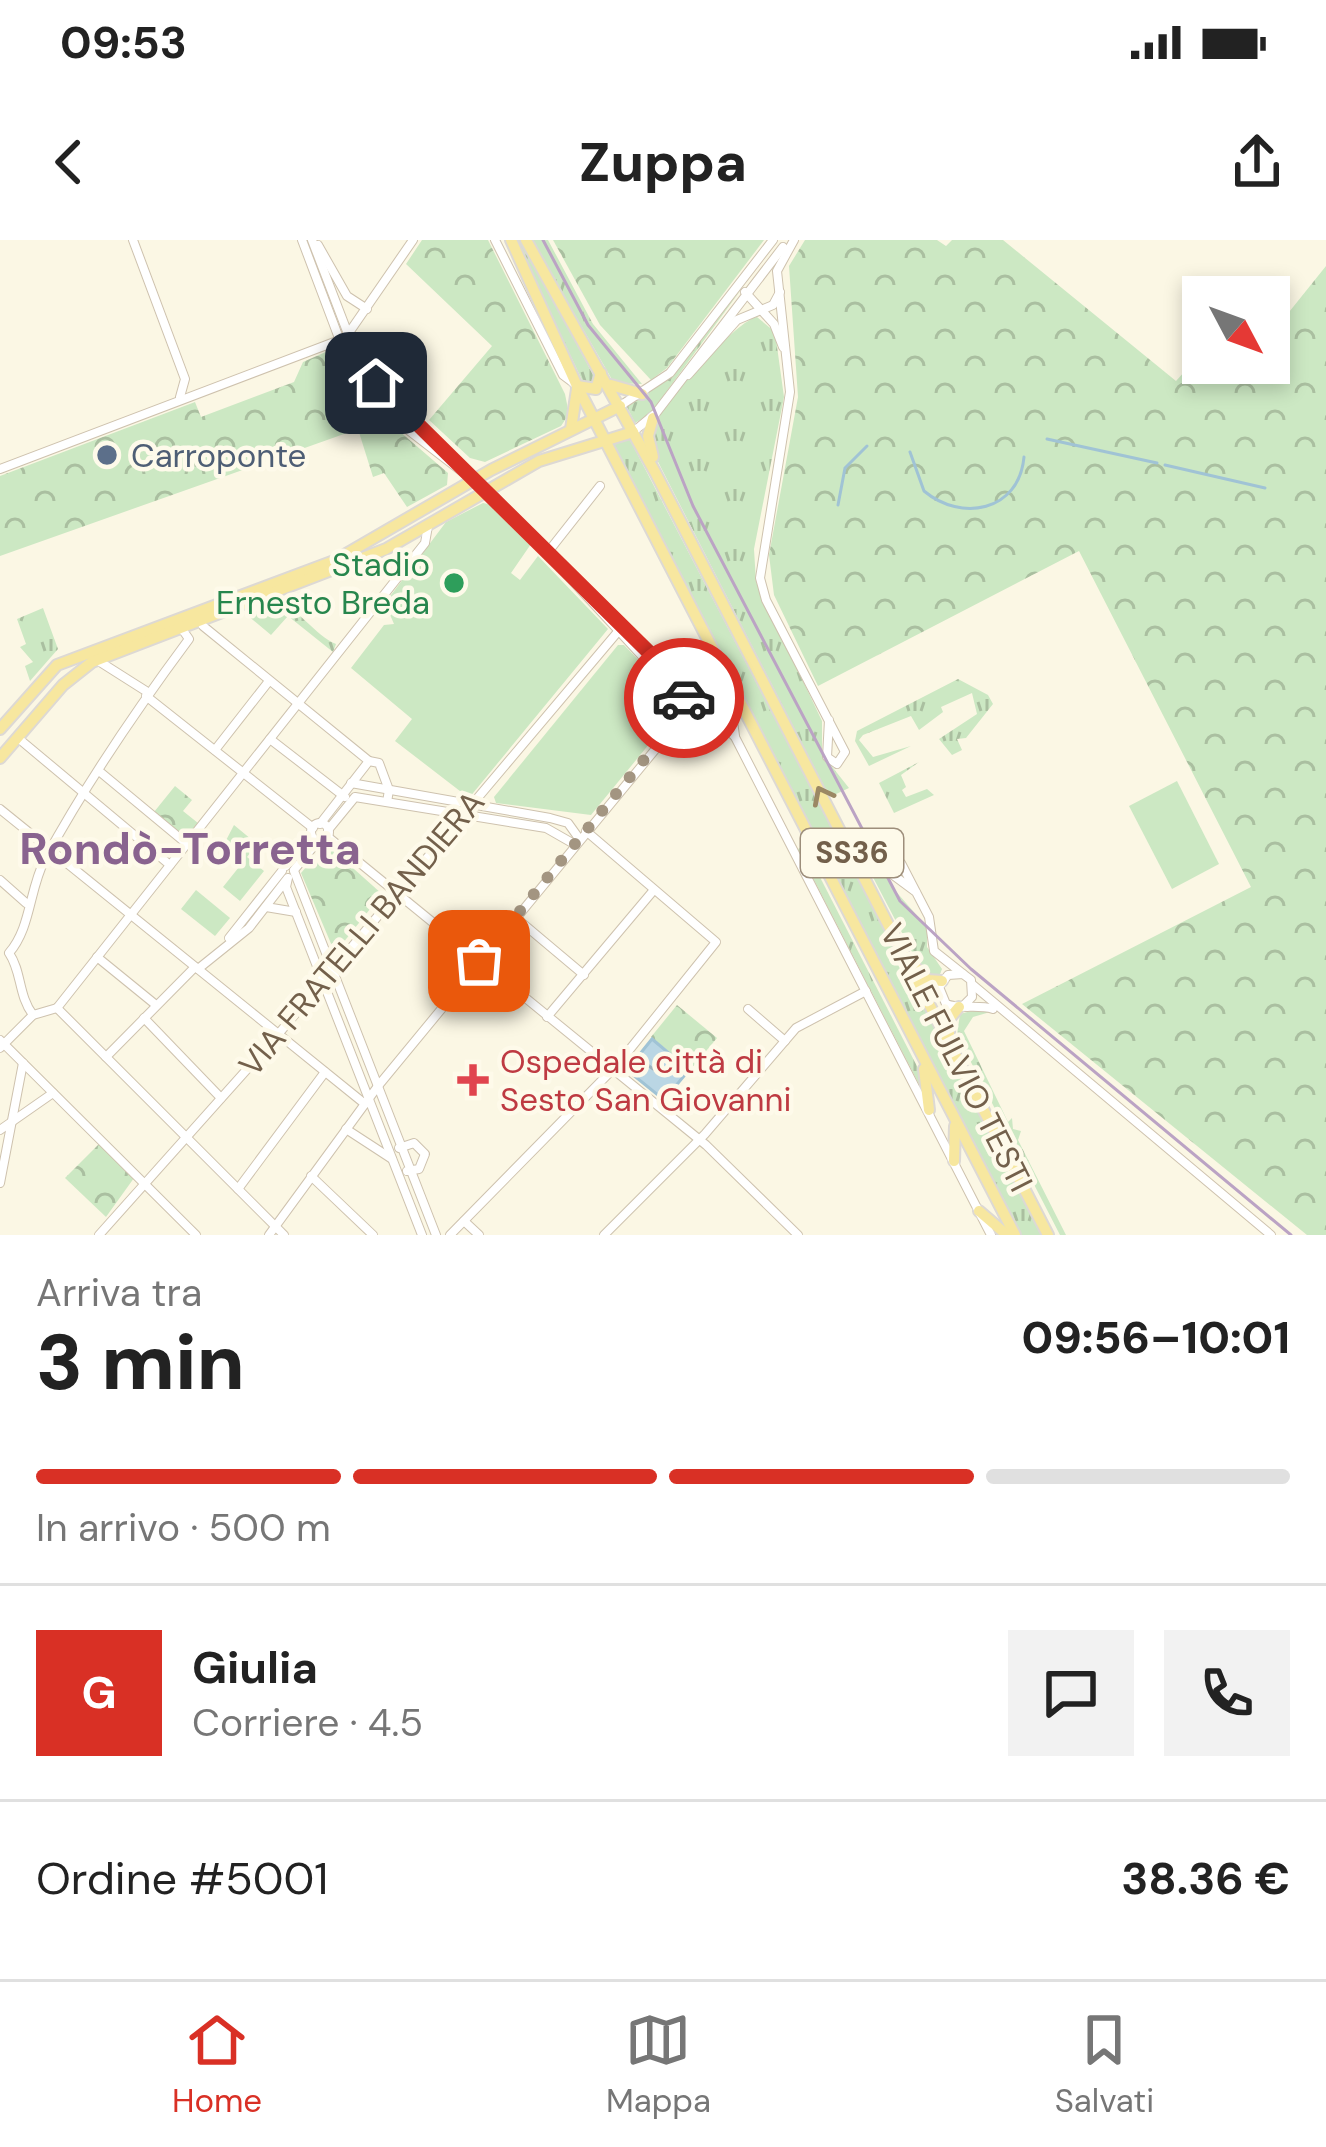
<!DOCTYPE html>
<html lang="it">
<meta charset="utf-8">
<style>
:root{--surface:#fff;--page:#f2f2f2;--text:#222;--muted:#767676;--line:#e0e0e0;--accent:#d93025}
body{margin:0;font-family:"DM Sans",sans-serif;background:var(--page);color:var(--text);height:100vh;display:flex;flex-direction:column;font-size:45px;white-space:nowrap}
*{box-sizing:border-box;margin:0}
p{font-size:39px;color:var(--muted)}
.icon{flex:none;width:66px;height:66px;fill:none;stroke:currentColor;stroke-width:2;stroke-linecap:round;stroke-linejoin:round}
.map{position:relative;height:995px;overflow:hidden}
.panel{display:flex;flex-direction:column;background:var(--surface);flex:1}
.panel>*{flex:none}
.needle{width:78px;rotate:131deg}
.fabs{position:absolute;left:1182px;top:36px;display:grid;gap:24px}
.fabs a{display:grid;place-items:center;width:108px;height:108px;border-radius:0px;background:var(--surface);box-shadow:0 6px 18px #0003;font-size:60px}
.pin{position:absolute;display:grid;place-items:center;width:102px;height:102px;color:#fff;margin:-51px;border-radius:24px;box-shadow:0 6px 18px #0006}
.courier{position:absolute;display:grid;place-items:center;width:120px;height:120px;margin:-60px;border:9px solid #d93025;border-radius:50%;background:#fff;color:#222;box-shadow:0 3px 15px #0007}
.head em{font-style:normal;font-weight:800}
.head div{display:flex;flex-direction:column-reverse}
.head{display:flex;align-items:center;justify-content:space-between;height:204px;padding:0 36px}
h1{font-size:78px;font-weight:800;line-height:90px}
.bar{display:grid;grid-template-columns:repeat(4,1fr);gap:18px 12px;align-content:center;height:144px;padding:0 36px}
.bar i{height:15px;border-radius:9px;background:var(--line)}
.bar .current{background:var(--accent)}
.bar p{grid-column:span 4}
.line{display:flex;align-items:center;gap:30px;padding:0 36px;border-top:3px solid var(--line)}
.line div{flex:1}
.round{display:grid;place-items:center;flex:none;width:126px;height:126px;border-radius:0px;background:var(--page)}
.status{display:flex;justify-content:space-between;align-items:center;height:84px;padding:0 60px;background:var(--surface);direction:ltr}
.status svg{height:33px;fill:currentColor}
header{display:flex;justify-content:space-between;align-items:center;height:156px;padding:0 36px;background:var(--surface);font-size:54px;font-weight:800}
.menu{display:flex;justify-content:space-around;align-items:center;height:168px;border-top:3px solid var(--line);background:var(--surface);font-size:33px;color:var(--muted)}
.menu a{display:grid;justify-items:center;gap:6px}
.menu .current{color:var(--accent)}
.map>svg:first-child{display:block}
</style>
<div class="status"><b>09:53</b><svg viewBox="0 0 49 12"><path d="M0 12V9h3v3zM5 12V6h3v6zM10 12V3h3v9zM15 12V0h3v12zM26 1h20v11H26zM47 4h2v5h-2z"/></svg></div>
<header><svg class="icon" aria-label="back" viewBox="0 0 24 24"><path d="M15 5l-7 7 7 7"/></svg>Zuppa<svg class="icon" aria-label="share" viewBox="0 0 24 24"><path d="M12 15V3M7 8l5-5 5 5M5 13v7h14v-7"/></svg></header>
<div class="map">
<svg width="1326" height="995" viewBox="0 0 1326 995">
<defs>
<pattern id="grass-tufts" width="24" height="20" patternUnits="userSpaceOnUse" patternTransform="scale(3)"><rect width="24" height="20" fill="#cce8c3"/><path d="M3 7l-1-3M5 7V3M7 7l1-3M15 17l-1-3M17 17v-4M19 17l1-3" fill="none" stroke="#aabfa0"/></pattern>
<pattern id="forest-crowns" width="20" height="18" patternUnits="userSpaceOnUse" patternTransform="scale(3)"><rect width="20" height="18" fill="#cce8c3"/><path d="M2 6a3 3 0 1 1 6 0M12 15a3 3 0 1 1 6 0" fill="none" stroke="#aabfa0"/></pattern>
<pattern id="water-waves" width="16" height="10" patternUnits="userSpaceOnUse" patternTransform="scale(3)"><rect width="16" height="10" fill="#bad6e4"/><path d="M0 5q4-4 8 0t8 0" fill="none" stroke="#9cb1bb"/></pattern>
</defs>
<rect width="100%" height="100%" fill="#fbf7e4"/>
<g fill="url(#grass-tufts)">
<path d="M516 0H521L597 142 585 145 582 140Z"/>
<path d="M532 0H548L593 84 642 144 614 143Z"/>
<path d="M743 47 650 174 635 183 627 167 672 136Z"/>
<path d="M757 77 775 92 784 157 754 309 756 342 822 481V514L849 548 834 555 824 547 651 208C652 199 651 187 655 179 665 159 739 79 757 77Z"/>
<path d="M629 198 1044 995H1020L613 205Z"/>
<path d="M276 363C299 367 315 396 336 404L333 412 288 376 271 395 247 375Z"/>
<path d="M43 368 58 409 30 441 25 426 33 422 20 407 26 404 17 379Z"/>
<path d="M958 439 988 455 993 464 966 498 957 499 962 510 952 515 939 499 977 474 972 453 941 467 943 472 919 490 911 476 863 495 859 500 873 517 911 506 869 526 855 501 857 491Z"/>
<path d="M919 522 901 535 906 547 902 550 906 557 927 549 934 555 894 573 879 543Z"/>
<path d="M853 599 857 604 866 599 892 647 927 687V707L942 729 938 739 923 733Z"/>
<path d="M804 606 921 834 922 850 798 609Z"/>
<path d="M982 768 990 772 973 777 964 791 1008 882 1012 878 1013 889 1021 891 1018 900 1066 995H1060L957 795 960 774Z"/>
</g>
<g fill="url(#forest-crowns)">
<path d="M422 0H488L565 154 569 174 561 186 485 222 470 218 429 180 492 106 406 24Z"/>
<path d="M553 0H764L667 128 651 140 600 85Z"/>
<path d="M805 0H937L946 6 952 0H1003L1176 141 1203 111V123H1269V97L1326 26V995H1307L1022 764 1251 647 1079 311 818 446 774 355 769 315 798 157 789 26Z"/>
<path d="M328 111 391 184 448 233 447 245 407 267 384 233 373 237 358 189 0 316V236L195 162 201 177 294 142 303 122Z"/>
<path d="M175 546 192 560 183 571 198 583 185 598 154 572Z"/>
<path d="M326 604 382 654 335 713 301 633Z"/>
<path d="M677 765 717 798 691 829 651 797Z"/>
<path d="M99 904 134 938 106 977 65 938Z"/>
</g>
<g fill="#cce8c3">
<path d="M483 263 493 265 531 304 511 333 520 340 538 316 608 389 469 558 395 501 412 479 351 428 384 385 394 384 385 363 446 282Z"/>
<path d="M618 405H624L676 459 677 470 591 575 496 563 494 557Z"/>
<path d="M1177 541 1219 624 1172 649 1129 566Z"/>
<path d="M234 585 257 604 247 617 264 631 240 661 223 647 239 627 220 612Z"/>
<path d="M196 650 230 678 215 696 181 669Z"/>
</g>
<path fill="url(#water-waves)" stroke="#a0c3d5" stroke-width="3" d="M652 799 689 830 664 860 627 830Z"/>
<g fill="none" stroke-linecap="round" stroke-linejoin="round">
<g stroke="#a0c3d5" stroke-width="3">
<path d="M1047 199 1157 223"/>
<path d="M910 212 924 251C961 282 1019 272 1024 217"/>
<path d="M1165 225 1265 248"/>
<path d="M838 265 845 228 867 206"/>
</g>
<defs>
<g id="minor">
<path d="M133 0 185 139 180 157"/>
<path d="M302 0 351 130 407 189 495 257 669 445 704 466 735 497 991 995"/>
<path d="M312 0 358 120 394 164 474 238"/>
<path d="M495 0 563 135 575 144"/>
<path d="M794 0 777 31 790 152 760 338 766 360 845 512 837 524 827 517 829 480"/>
<path d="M318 5 347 56 367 69"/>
<path d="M745 52 774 84 783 107"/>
<path d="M346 97 413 0"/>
<path d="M688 135 737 80 773 65 780 52"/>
<path d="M620 166 670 133 773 0"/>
<path d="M633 192 656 173 783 7"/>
<path d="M0 229 345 98"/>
<path d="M548 312 600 246"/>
<path d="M203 386 369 521"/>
<path d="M636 401 684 454"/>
<path d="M97 420 149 453"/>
<path d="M728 445 735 496"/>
<path d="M146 456 313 588"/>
<path d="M18 498 170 625"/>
<path d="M270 499 345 557"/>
<path d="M215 510 269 441"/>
<path d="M99 531 187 604"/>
<path d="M351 543 550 578 568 583 578 597"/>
<path d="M0 569 365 864"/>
<circle cx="320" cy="592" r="9"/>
<path d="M320 584 369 521 379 523 389 550 387 562"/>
<path d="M328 590 355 557 546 588 574 604"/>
<path d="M328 597 706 905 798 995"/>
<path d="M286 626 311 594"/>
<path d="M294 630 318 601"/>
<path d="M294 631 436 995"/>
<path d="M288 638 286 647 422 995"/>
<path d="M0 640 26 663"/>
<path d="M916 652 889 632V623H901L929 677 934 711 963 734"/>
<path d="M266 667 296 672"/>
<path d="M515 677 584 735"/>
<path d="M229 698 282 631"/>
<path d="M97 717 156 765"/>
<path d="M198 729 249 688 287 639"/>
<path d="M973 745 1271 995"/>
<path d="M963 766 972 757 971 740 963 734 948 735 939 747 946 764C961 770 977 764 993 769"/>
<path d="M57 768 425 303 428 286"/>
<path d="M57 768 284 995"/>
<path d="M748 769 785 801"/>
<path d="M33 775C18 755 22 732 9 713 31 688 29 650 45 619 87 542 137 469 189 399L182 389"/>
<path d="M547 777 653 651"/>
<path d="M144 778 221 858"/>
<path d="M0 800 196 995"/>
<path d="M0 808 33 775 57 768"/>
<path d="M106 817 195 727"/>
<path d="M346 889 392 919"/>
<path d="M0 890 53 853"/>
<path d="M399 908 414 903 425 914 419 929 407 931"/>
<path d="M311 936 373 995"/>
<path d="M0 943 23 823"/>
<path d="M238 949 325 832"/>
<path d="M464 981 479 995"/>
<path d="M99 995 275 798 621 388"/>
<path d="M269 995 378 846 696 460"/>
<path d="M450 995 618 824 716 702 586 591"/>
<path d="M604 995 705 894 796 788 866 751"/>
</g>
<g id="major">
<path d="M511 0 577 146 1015 995"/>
<path d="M526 0 655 232 1048 995"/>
<path d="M611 145 642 154"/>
<path d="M577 146 596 149 601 133"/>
<path d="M653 178 648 196 653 217"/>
<path d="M571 189 577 149"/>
<path d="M0 489 57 425 334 321 491 230 620 166"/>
<path d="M0 518 63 445 92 422 386 309 539 221 633 192"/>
<path d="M915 727 928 740 942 741"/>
<path d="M949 795V779L959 767"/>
<path d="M924 829 929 870"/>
<path d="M954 921 955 886"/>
<path d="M979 971 1007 995"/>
</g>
</defs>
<use href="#minor" stroke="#cec2ae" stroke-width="10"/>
<use href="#major" stroke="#ddd9d4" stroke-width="14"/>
<use href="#minor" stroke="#fff" stroke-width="8"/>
<use href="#major" stroke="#f7e79f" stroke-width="10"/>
<path stroke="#bba3c4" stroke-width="3" d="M543 0 588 85 651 162 693 266 900 661 971 729 1291 995"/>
</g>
<defs><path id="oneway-chevron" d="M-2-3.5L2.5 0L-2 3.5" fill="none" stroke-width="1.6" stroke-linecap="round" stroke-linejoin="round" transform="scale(3)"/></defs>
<use stroke="#9b8864" href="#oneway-chevron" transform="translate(822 555) rotate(-117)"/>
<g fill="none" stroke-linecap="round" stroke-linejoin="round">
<path stroke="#a39581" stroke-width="12" stroke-dasharray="0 21.6" d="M479 721 680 476 684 458"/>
<path stroke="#d93025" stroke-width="15" d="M376 143 679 442 684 458"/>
</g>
<circle fill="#5c6f8a" stroke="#fefaea" stroke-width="4.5" cx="107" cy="215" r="12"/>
<circle fill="#2e9e5b" stroke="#fefaea" stroke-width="4.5" cx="454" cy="343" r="12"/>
<path fill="#e0444e" stroke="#fefaea" stroke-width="4.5" d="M467 822h12v12h12v12h-12v12h-12v-12h-12v-12h12z"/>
<g text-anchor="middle" stroke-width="9" stroke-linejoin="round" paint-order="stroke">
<rect fill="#fefaea" stroke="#9d8e7b" stroke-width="3" x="801" y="589" width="102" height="48" rx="9"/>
<g font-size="30" font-weight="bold" fill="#73604b">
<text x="852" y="623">SS36</text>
</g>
<g font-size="33" fill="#4e5e75" stroke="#fefaea" text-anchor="start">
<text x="131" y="227">Carroponte</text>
</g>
<g font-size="33" fill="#27864d" stroke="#fefaea" text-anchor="end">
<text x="430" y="336">Stadio<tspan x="430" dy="38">Ernesto Breda</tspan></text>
</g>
<g font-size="33" fill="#73604b" stroke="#fefaea">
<text transform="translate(361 693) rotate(-50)" y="12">VIA FRATELLI BANDIERA</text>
<text transform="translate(957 817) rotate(63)" y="12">VIALE FULVIO TESTI</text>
</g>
<g font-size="33" fill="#be3a42" stroke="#fefaea" text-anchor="start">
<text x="500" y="833">Ospedale città di<tspan x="500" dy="38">Sesto San Giovanni</tspan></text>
</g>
<g font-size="45" font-weight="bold" fill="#89638f" stroke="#fefaea">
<text x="190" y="624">Rondò-Torretta</text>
</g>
</g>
</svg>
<div class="fabs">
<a><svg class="needle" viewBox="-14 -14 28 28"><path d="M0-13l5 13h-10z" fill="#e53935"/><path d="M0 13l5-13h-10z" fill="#767676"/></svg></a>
</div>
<div class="pin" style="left:479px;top:721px;background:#ea580c"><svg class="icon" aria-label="bag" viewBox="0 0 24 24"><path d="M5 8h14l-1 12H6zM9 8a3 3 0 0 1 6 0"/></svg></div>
<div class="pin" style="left:376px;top:143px;background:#1f2937"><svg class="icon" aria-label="home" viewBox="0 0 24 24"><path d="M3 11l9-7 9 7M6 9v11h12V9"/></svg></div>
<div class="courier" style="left:684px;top:458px"><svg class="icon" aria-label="car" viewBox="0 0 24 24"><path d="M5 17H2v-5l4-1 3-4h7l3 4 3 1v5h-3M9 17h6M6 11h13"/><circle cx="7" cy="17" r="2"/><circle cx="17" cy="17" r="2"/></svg></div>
</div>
<section class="panel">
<div class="head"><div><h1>3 min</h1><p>Arriva tra</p></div><em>09:56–10:01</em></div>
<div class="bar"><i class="current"></i><i class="current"></i><i class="current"></i><i></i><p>In arrivo · 500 m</p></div>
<div class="line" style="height:216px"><b class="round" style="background:var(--accent);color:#fff">G</b><div><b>Giulia</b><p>Corriere · 4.5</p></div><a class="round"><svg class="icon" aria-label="chat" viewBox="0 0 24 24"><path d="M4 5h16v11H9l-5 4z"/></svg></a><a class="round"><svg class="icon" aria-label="phone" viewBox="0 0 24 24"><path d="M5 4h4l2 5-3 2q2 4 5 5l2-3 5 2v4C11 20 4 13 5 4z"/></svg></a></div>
<div class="line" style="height:156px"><div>Ordine #5001</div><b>38.36 €</b></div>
</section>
<nav class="menu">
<a class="current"><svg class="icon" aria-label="home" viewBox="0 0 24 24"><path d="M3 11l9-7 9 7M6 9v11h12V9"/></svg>Home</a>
<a><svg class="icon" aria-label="map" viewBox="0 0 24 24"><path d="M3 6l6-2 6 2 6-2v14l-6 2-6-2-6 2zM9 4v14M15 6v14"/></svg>Mappa</a>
<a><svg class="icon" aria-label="saved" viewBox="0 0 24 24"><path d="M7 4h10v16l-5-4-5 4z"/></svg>Salvati</a>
</nav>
